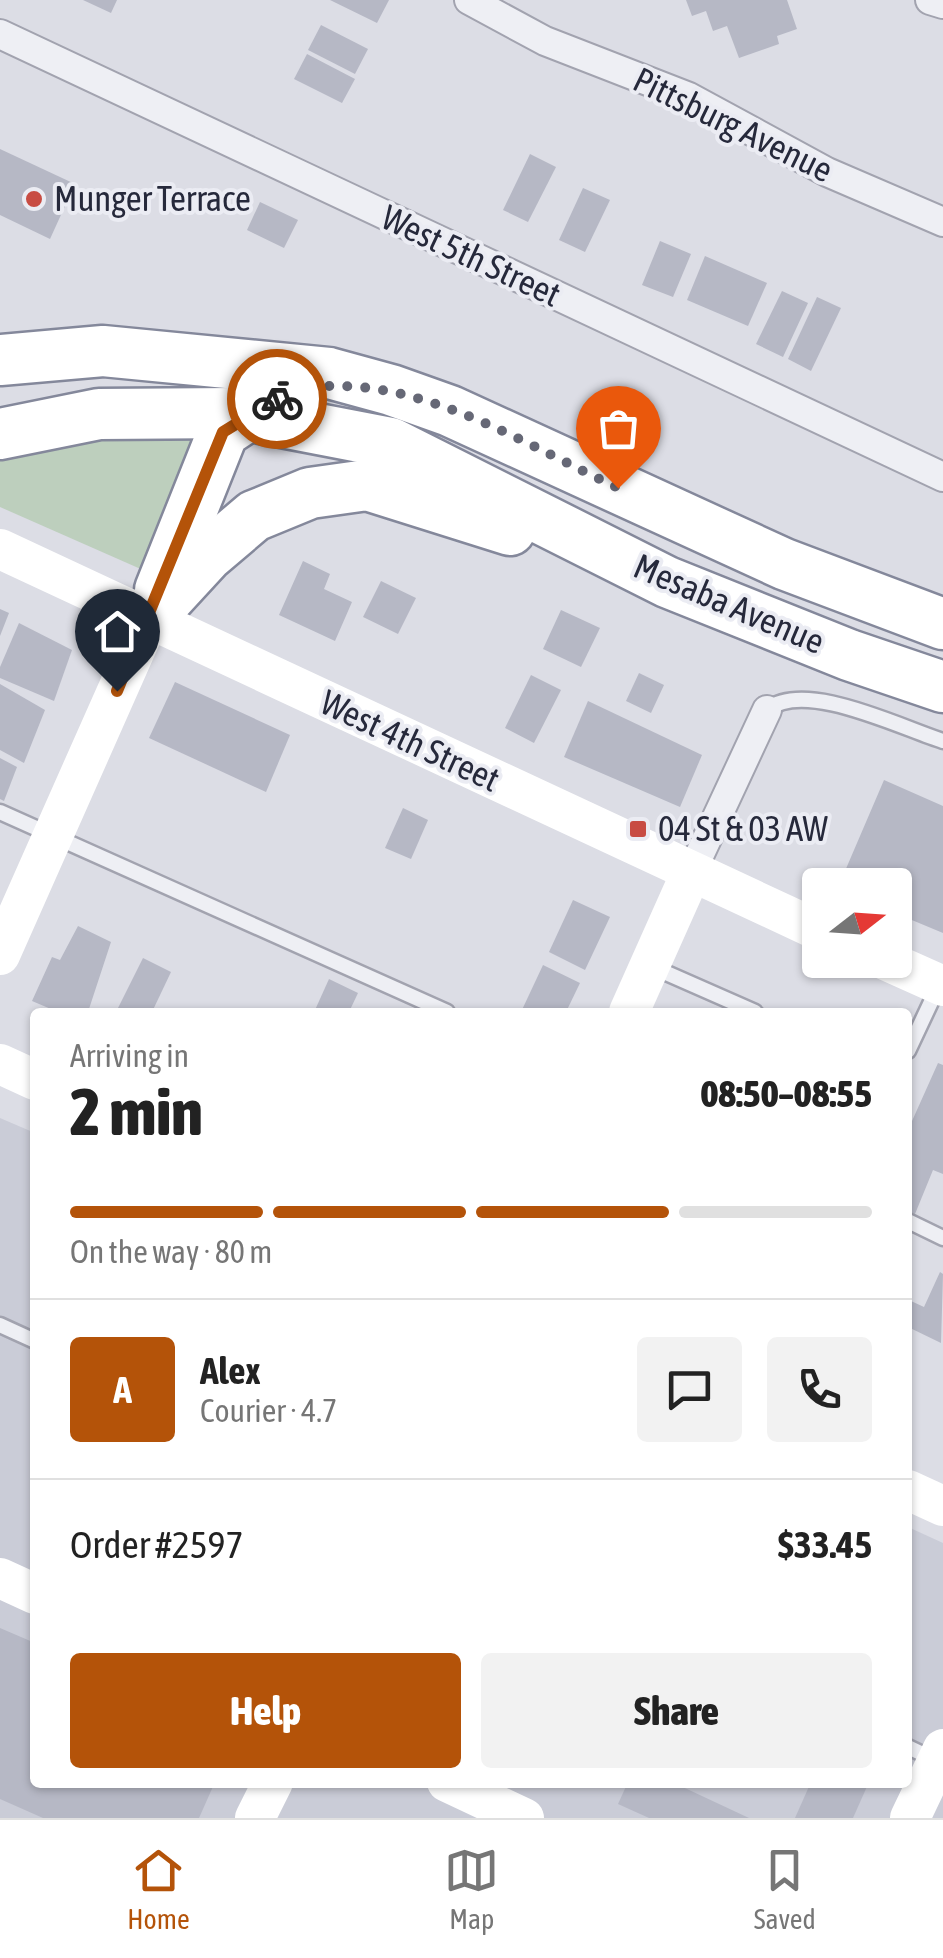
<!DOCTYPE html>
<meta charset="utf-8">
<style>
:root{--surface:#fff;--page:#f2f2f2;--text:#222;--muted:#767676;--line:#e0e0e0;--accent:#b45309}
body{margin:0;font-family:"Asap Condensed",sans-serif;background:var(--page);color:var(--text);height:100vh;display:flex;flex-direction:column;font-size:38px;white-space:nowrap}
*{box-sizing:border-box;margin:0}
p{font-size:32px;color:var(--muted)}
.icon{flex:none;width:55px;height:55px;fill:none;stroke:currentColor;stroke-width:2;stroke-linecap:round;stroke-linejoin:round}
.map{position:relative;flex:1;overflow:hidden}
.details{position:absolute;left:30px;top:1008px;width:882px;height:780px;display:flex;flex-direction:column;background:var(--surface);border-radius:10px;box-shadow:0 2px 8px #0004}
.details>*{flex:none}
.needle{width:65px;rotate:73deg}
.fabs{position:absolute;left:802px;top:868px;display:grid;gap:20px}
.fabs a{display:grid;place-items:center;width:110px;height:110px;border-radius:10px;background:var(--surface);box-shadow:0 2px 8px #0004;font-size:50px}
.pin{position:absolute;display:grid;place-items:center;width:85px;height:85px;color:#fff;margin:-102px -42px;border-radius:50% 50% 50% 0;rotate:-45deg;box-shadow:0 0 10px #0007}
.pin .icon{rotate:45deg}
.courier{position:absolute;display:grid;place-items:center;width:100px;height:100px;margin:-50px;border:8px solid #b45309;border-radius:50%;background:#fff;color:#222;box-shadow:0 2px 12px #0007}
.overview em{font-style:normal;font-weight:800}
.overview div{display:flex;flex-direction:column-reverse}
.overview{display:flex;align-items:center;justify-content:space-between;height:170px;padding:0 40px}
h1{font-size:65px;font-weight:800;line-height:75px}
.bar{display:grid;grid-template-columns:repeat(4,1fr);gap:15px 10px;align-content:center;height:120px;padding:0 40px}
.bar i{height:12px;border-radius:8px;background:var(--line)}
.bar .selected{background:var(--accent)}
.bar p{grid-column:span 4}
.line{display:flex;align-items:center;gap:25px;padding:0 40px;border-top:2px solid var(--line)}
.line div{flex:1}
.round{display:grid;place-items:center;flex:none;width:105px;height:105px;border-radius:10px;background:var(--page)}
.cta{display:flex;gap:20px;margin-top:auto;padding:20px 40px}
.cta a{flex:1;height:115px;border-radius:10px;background:var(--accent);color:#fff;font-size:40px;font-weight:800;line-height:115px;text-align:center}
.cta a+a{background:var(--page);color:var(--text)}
.tabs{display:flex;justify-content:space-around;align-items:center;height:140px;border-top:2px solid var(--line);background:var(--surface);font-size:28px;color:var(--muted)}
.tabs a{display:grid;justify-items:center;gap:5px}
.tabs .selected{color:var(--accent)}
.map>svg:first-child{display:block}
</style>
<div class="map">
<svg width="943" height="1818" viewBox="0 0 943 1818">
<rect width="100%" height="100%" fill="#dcdde5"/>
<path fill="#caccd7" d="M0 1118 35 1133V1782H908V1527L943 1543V1818H0Z"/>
<path fill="#bdcfbd" d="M191 432 200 458 152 574 0 507V448L26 441Z"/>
<g fill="#b6b8c5">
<path d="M83 0H117L111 13Z"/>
<path d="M330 0H389L377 23Z"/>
<path d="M686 0H787L797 29 777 36 779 44 739 58 727 26 713 31 706 11 692 16Z"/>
<path d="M321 25 368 49 355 74 308 50Z"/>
<path d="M307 54 355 79 342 103 294 79Z"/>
<path d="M0 149 75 184 50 239 0 215Z"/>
<path d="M530 154 556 167 528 222 503 210Z"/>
<path d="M583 188 610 200 585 252 559 240Z"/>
<path d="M260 202 298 220 284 248 247 230Z"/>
<path d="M660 241 691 254 673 297 642 285Z"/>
<path d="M705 256 767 283 748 326 687 300Z"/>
<path d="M782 291 808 303 783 357 756 344Z"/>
<path d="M817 297 841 308 811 371 788 359Z"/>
<path d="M303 561 330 574 324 589 352 602 335 641 279 615Z"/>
<path d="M381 581 416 598 398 634 363 617Z"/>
<path d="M0 609 9 613 0 636Z"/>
<path d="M561 610 600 628 581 667 543 649Z"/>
<path d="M19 623 72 650 54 701 0 678V667Z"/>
<path d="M639 673 664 685 651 713 626 701Z"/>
<path d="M531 675 561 690 534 743 505 728Z"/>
<path d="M175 682 290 735 266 792 149 738Z"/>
<path d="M0 684 45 710 24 763 0 750Z"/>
<path d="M588 701 702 755 680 807 564 757Z"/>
<path d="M0 758 17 767 4 801 0 799Z"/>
<path d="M884 780 943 806V933L895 913V885H839Z"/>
<path d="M403 808 428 820 411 859 385 848Z"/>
<path d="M573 900 610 917 585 970 549 952Z"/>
<path d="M78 926 111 942 88 1012H58L32 1001 52 957 60 960Z"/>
<path d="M143 958 171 972 152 1012H116Z"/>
<path d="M543 965 580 983 566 1012H521Z"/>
<path d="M329 979 358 993 349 1012 315 1010Z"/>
<path d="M938 1063 943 1065V1174L933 1170 915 1214 908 1211V1130Z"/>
<path d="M940 1272 943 1274 941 1343 908 1327 911 1301 924 1307Z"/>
<path d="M0 1628 35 1643V1782H215L199 1818H43L0 1799Z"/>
<path d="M628 1782H672L749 1818H649L618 1804Z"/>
<path d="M811 1782H869L853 1818H795Z"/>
</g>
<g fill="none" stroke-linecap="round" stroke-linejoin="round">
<defs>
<g id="lane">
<path d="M767 710C804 679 899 727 943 741"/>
<path d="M0 812 447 1012"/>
<path d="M655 968 755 1012"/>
<path d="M908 1051 939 985"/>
<path d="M908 1221 943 1238"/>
<path d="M0 1325 35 1341"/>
<path d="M908 1747 933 1759"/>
</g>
<g id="street">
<path d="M469 0 545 41 689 97 827 172 943 222"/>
<path d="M930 0 943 4"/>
<path d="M0 34 943 477"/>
<path d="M691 873 767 710"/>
</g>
<g id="highway">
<path d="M0 360 103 351 329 373 391 390 450 411 784 564 943 624"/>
<path d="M0 434 99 414 235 413 391 443 667 582 849 655 943 687"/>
<path d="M160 590 223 432 264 405"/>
<path d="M149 619 207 556 254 516 310 493 367 485 510 530"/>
</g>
</defs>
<use href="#lane" stroke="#a2a3af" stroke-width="19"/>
<use href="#street" stroke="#a2a3af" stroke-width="32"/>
<use href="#highway" stroke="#84889b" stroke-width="55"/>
<use href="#lane" stroke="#eeeff4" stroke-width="14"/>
<use href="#street" stroke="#eeeff4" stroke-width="28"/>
<g stroke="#fff" stroke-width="40">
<path d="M0 549 820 931"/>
<path d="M0 955 149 619"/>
<path d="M885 960 943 986"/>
<path d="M629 1012 691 873"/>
<path d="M0 1064 35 1080"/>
<path d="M908 1490 943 1506"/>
<path d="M0 1578 35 1594"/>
<path d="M447 1782 524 1818"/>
<path d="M255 1818 273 1782"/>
<path d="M910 1818 943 1749"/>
</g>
<use href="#highway" stroke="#fff" stroke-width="50"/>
</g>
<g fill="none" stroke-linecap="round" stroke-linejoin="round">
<path stroke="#666876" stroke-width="10" stroke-dasharray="0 18" d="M277 399C296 393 317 385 337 386 435 386 531 447 618 488"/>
<path stroke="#b45309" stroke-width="12" d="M117 691 223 432 277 399"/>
</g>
<g fill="#c84c43" stroke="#ebecf3" stroke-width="4">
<circle cx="34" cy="199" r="10"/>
<rect x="628" y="819" width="20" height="20" rx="5"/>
</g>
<g text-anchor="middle" stroke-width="8" stroke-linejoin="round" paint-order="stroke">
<g font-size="35" fill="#26293b" stroke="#ebecf3">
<text transform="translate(733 125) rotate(26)" y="12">Pittsburg Avenue</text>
<text transform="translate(471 256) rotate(25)" y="12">West 5th Street</text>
<text transform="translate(729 604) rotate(23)" y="12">Mesaba Avenue</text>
<text transform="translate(410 741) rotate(25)" y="12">West 4th Street</text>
</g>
<g font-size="35" fill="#26293b" stroke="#ebecf3" text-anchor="start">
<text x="54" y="211">Munger Terrace</text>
<text x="658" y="841">04 St &amp; 03 AW</text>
</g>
</g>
</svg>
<div class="fabs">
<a><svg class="needle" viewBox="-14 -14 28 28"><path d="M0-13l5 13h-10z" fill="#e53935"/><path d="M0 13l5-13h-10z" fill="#767676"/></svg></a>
</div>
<div class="pin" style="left:618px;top:488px;background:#ea580c"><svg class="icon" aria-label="bag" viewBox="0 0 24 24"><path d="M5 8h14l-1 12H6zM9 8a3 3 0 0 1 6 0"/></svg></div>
<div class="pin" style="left:117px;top:691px;background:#1f2937"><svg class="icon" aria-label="home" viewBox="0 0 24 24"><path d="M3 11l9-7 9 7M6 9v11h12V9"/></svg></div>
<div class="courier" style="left:277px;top:399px"><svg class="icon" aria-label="bike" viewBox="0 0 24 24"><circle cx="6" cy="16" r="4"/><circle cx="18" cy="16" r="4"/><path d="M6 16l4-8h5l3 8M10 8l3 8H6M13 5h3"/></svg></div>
<section class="details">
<div class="overview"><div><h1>2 min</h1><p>Arriving in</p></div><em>08:50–08:55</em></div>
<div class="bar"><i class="selected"></i><i class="selected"></i><i class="selected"></i><i></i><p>On the way · 80 m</p></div>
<div class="line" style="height:180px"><b class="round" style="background:var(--accent);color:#fff">A</b><div><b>Alex</b><p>Courier · 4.7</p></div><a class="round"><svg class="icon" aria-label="chat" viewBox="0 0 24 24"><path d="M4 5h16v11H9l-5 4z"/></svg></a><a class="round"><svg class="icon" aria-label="phone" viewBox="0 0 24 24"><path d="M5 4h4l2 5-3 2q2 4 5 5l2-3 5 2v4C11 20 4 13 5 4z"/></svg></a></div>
<div class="line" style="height:130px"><div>Order #2597</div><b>$33.45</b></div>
<div class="cta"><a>Help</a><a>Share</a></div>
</section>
</div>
<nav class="tabs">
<a class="selected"><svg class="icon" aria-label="home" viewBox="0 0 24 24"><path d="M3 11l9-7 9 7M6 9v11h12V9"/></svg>Home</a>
<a><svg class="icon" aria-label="map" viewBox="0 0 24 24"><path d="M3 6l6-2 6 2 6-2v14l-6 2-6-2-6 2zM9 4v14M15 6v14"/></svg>Map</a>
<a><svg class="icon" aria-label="saved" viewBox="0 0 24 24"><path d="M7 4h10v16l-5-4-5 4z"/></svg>Saved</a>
</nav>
